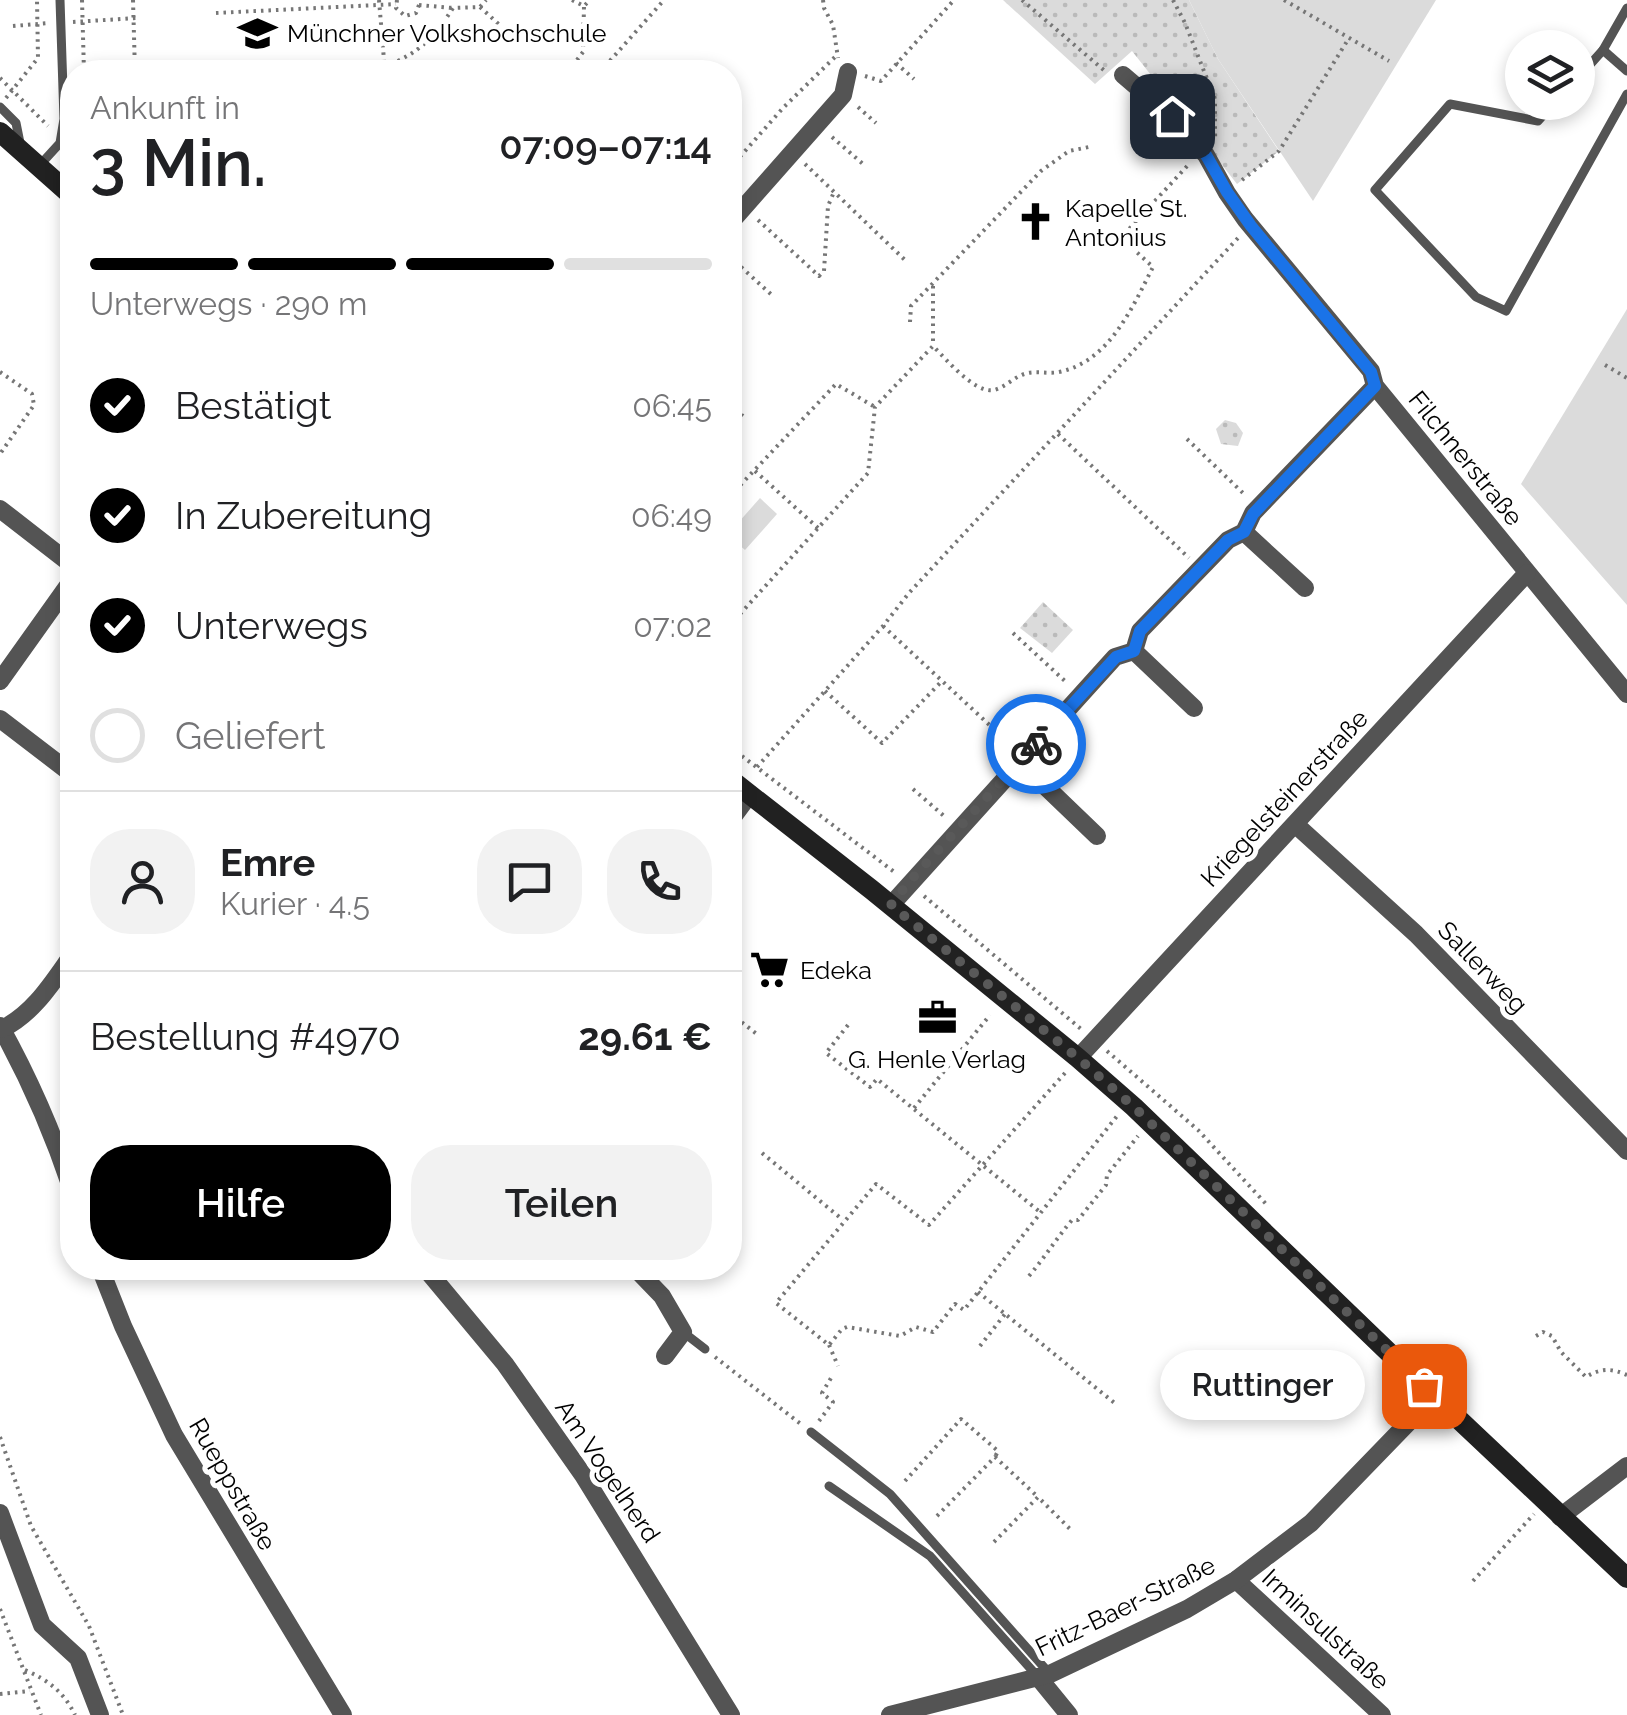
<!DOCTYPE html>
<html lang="de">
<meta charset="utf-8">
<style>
:root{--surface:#fff;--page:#f2f2f2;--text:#202124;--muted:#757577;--line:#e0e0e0;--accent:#000}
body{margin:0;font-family:Raleway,sans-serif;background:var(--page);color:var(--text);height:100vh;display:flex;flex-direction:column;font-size:38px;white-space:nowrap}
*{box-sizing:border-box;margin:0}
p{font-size:32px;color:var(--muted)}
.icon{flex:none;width:55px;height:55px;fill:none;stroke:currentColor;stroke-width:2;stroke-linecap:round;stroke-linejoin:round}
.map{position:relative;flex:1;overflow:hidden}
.sheet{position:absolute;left:60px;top:60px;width:682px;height:1220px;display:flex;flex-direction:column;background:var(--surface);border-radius:40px;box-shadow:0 5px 15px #0003}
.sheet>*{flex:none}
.fabs{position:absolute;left:1505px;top:30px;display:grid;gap:20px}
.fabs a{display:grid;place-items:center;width:90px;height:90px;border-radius:50%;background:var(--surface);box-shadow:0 5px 15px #0003;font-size:50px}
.pin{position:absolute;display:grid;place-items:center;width:85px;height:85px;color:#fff;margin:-42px;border-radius:20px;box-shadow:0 5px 15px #0006}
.courier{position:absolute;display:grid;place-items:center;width:100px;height:100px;margin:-50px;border:8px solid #1a73e8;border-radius:50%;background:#fff;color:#222;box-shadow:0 2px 12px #0007}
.bubble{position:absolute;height:70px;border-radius:35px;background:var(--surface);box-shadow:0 5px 15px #0003;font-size:32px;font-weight:600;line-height:70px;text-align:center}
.headline em{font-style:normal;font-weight:600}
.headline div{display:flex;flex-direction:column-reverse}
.headline{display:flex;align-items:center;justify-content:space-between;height:170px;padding:0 30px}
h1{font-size:65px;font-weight:600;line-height:75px}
.bar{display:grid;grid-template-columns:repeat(4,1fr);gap:15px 10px;align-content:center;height:120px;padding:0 30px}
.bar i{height:12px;border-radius:8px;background:var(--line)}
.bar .selected{background:var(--accent)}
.bar p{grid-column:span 4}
.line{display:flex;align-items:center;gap:25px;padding:0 30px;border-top:2px solid var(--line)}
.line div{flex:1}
.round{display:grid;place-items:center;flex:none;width:105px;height:105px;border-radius:40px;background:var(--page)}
ol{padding:0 30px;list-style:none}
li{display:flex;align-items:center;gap:30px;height:110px}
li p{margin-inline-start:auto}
li .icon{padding:10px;border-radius:50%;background:var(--accent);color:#fff;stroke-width:4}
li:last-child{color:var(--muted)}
li i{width:55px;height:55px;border:5px solid var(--line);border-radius:50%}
.primary-button{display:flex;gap:20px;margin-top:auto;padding:20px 30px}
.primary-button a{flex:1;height:115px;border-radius:40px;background:var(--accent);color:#fff;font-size:40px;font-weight:600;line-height:115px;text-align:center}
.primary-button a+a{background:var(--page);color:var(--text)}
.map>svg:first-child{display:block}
</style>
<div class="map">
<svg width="1627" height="1715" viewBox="0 0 1627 1715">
<defs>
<pattern id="grass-tufts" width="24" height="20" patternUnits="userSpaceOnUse" patternTransform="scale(2.5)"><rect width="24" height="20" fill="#dbdbdb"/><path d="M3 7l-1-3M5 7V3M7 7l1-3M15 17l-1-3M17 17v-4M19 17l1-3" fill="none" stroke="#bababa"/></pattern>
<pattern id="park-dots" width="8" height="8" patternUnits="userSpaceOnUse" patternTransform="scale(2.5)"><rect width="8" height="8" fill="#dbdbdb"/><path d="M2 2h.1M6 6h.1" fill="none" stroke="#bababa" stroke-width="1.8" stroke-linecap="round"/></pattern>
</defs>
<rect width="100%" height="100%" fill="#fff"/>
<path fill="url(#grass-tufts)" d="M304 64 306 72H208V69Z"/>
<g fill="url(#park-dots)">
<path d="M1003 0H1189L1218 59 1279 151 1237 184 1132 51 1095 84Z"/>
<path d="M1225 420 1236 423 1243 433 1238 446 1221 444 1216 429Z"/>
<path d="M1043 602 1073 630 1052 653 1020 628Z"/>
</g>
<g fill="#dbdbdb">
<path d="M1189 0H1436L1313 201 1218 59Z"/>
<path d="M1627 309V605L1521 484Z"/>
<path d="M760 498 777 514 745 550 730 537V532Z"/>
</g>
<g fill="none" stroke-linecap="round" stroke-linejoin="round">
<g stroke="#767676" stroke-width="4" stroke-dasharray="2.5 5" stroke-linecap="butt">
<path d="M82 0 84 72"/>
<path d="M133 0 135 72"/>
<path d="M379 0 385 72"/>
<path d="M397 0 396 8 405 16 416 13 419 5"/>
<path d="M572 0 584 6 590 0"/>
<path d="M823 0 824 8 833 25 838 58"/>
<path d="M1022 0 1106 72"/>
<path d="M1173 0 1185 23 1215 99V136"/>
<path d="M1284 0 1389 61"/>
<path d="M419 5 453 8"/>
<path d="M480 7 517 41"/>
<path d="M216 13 396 4"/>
<path d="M73 22 137 18"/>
<path d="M13 26 49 23"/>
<path d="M440 31 454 45"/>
<path d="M896 63 914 79"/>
<path d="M384 67C419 53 433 39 453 8L480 7 486 0"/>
<path d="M568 72 583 52 584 6"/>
<path d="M600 72 664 0"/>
<path d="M865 76 881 81 954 0"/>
<path d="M0 78 48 126"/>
<path d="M6 98 38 58 37 0"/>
<path d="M858 107 876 123"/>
<path d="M832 137 863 164"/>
<path d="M805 164 906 261"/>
<path d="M730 168 783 108 836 56"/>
<path d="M730 178 734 182"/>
<path d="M1242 180 1279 151 1349 38"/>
<path d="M758 220 819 276 824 271 828 206 834 192"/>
<path d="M1086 244 1130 237"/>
<path d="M730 257 774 297"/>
<path d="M933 286V346"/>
<path d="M910 322 911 306 1041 171 1069 151 1089 147"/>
<path d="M1605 365 1627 378"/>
<path d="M0 372 32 394 34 405 0 454"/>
<path d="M730 405 743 416"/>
<path d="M1058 434 1189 558"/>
<path d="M1187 439 1244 494"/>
<path d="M755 471 818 528"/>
<path d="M730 496 836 384 875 407"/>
<path d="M730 625 868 473 875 407 933 346C946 359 975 394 994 390 1006 387 1016 375 1028 373 1038 371 1049 374 1059 372 1109 362 1132 308 1153 267L1130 246 1129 229 1190 163"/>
<path d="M883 626 1011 745"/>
<path d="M1013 633 1066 682"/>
<path d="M825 691 882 743 942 681"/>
<path d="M730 747 897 874"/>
<path d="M757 767 883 626 909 593 1238 238"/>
<path d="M913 789 944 816"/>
<path d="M924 896 1081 1029"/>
<path d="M730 1013 758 1035"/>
<path d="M848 1025 826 1053 870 1087 877 1079 1040 1212"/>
<path d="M1107 1051 1198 1130 1266 1204"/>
<path d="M1065 1073 929 1225 876 1184 776 1303 829 1345 842 1329 847 1327 900 1336 916 1327 933 1332 955 1304 964 1310 1117 1116"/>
<path d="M914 1108 990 1015"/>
<path d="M762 1153 843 1220"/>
<path d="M1029 1276C1045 1257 1056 1239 1072 1220H1078L1106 1185 1107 1175 1138 1136"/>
<path d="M978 1292 1117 1405"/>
<path d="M1536 1336 1543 1332 1552 1336 1561 1352 1586 1377C1601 1368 1611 1368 1627 1375"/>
<path d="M829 1345 838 1366"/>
<path d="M980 1346 1005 1314"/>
<path d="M715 1357 802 1425"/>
<path d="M819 1421 833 1402 822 1393 831 1378"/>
<path d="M0 1437 31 1526 89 1626 123 1715"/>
<path d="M905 1481 961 1419 998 1451 995 1457"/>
<path d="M937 1516 995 1457 1038 1497"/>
<path d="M994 1542 1038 1497 1071 1530"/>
<path d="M1473 1581 1534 1514"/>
<path d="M0 1609 41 1715"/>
<path d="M25 1670C48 1680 64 1692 75 1715"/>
<path d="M0 1694 30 1691"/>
</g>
<g stroke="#545454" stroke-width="9">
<path d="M1603 50 1627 71"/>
<path d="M1578 78 1603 50 1627 8"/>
<path d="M1555 102 1538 121 1450 104 1375 190 1476 297 1506 311 1627 94"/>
<path d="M0 107 16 123 20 143"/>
<path d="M39 166 60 143 64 119 60 0"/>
<path d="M683 1332 705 1349"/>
<path d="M811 1432 890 1494 1050 1674"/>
<path d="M829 1486 930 1556 1038 1677"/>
</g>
<g stroke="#545454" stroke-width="18">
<path d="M1123 75 1171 116 1206 155 1227 193 1245 219 1371 371 1375 386 1627 694"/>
<path d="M730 223 843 95 848 72"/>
<path d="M0 509 72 565"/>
<path d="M1244 532 1305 588"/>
<path d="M1134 651 1194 708"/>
<path d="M0 681 72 580"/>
<path d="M0 719 72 774"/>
<path d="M1020 762 1097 836"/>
<path d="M730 821 750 794"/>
<path d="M1296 825 1416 934 1627 1151"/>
<path d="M891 905 1115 657 1134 651 1140 631 1228 540 1244 532 1253 513 1375 386"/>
<path d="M0 1026C29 1078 53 1133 72 1190"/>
<path d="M2 1029C34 1013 52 983 72 955"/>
<path d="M1078 1058 1527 573"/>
<path d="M100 1268 123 1326 174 1435 343 1715"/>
<path d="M425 1268 505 1364 583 1475 731 1715"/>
<path d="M635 1268 662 1296 683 1332 665 1356"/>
<path d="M0 1513 42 1625 78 1658 100 1715"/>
<path d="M1560 1517 1627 1466"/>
<path d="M1236 1580 1382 1715"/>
<path d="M1038 1677 1069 1715"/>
<path d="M890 1715 1050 1674 1187 1609 1236 1580 1311 1523 1434 1396"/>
</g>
<g stroke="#212121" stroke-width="20">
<path d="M0 132 72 196"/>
<path d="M730 779 872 890 1078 1058 1134 1107 1434 1396 1627 1578"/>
</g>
</g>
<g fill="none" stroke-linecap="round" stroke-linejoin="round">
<path stroke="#595959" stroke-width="10" stroke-dasharray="0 18" d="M1036 744 908 883 891 905 1078 1058 1134 1107 1424 1386"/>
<path stroke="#1a73e8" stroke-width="12" d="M1036 744 1116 657 1134 651 1140 631 1228 540 1244 532 1253 514 1375 386 1371 372 1251 226 1227 192 1206 155 1172 116"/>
</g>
<defs>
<symbol id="university-bare" viewBox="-9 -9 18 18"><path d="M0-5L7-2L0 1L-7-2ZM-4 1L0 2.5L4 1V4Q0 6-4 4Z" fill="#000" stroke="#fff" stroke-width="2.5" paint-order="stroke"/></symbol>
<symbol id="church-bare" viewBox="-9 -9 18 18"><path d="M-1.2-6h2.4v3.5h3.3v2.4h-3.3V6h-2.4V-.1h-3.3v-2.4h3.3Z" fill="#000" stroke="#fff" stroke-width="2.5" paint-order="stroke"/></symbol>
<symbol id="supermarket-bare" viewBox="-9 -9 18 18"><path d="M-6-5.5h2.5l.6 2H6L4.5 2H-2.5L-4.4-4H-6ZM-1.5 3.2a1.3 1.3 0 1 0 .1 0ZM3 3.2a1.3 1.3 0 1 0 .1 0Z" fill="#000" stroke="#fff" stroke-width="2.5" paint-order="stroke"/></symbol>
<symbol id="office-bare" viewBox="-9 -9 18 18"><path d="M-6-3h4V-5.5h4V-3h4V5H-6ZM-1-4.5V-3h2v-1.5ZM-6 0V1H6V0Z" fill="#000" stroke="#fff" stroke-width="2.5" paint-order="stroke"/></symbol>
</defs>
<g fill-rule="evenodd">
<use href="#university-bare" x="230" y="6" width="55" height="55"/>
<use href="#church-bare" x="1008" y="194" width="55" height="55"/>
<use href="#supermarket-bare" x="742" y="942" width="55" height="55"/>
<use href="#office-bare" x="910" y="990" width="55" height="55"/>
</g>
<g text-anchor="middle" stroke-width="10" stroke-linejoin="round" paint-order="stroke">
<g font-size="25" fill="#000" stroke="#fff" text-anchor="start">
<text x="287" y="42">Münchner Volkshochschule</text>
<text x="1065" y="217">Kapelle St.<tspan x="1065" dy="29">Antonius</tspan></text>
<text x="800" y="979">Edeka</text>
<text x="937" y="1068" text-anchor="middle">G. Henle Verlag</text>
</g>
<g font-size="25" fill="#000" stroke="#fff">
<text transform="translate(1466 458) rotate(51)" y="9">Filchnerstraße</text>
<text transform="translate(1284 798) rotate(-47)" y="9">Kriegelsteinerstraße</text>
<text transform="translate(1483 967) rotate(46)" y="9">Sallerweg</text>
<text transform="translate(608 1471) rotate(56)" y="9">Am Vogelherd</text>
<text transform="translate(233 1484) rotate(60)" y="9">Rueppstraße</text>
<text transform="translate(1125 1606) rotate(-26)" y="9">Fritz-Baer-Straße</text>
<text transform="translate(1326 1629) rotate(43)" y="9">Irminsulstraße</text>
</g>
</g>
</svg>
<div class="fabs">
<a><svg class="icon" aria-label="layers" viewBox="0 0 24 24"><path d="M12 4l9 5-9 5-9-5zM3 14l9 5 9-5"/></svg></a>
</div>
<div class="pin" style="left:1424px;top:1386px;background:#ea580c"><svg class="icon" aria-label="bag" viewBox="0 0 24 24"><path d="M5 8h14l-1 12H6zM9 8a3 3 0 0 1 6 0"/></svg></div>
<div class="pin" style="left:1172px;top:116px;background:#1f2937"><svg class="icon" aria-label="home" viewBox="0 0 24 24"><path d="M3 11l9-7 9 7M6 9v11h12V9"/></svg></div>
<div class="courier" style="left:1036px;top:744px"><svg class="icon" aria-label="bike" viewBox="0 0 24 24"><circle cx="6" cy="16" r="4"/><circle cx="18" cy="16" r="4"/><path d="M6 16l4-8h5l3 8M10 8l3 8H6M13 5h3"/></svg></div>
<div class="bubble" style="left:1160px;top:1350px;width:205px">Ruttinger</div>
<section class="sheet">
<div class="headline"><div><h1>3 Min.</h1><p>Ankunft in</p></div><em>07:09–07:14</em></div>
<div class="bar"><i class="selected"></i><i class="selected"></i><i class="selected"></i><i></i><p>Unterwegs · 290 m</p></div>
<ol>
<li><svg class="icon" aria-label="check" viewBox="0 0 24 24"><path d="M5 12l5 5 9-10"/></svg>Bestätigt<p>06:45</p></li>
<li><svg class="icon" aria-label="check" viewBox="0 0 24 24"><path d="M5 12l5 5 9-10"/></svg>In Zubereitung<p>06:49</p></li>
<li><svg class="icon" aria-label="check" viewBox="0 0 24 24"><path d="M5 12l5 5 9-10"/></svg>Unterwegs<p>07:02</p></li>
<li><i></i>Geliefert</li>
</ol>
<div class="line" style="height:180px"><a class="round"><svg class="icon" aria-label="person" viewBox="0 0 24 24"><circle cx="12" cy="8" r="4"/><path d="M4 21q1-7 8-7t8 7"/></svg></a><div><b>Emre</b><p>Kurier · 4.5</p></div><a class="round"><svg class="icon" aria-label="chat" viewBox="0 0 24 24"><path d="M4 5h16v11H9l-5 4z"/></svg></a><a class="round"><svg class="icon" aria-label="phone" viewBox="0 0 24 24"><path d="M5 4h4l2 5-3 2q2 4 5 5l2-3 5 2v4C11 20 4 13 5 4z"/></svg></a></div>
<div class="line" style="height:130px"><div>Bestellung #4970</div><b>29.61 €</b></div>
<div class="primary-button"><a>Hilfe</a><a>Teilen</a></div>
</section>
</div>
